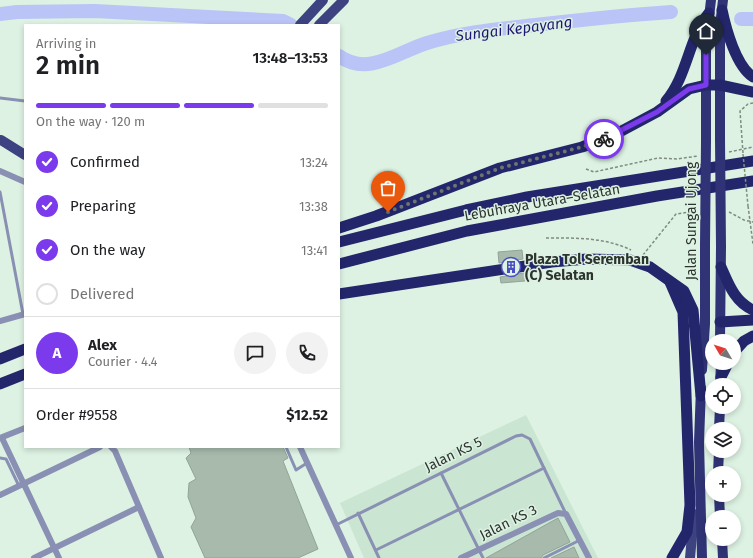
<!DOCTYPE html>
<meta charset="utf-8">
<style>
:root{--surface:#fff;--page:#f2f2f2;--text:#202124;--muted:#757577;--line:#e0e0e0;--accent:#7c3aed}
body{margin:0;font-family:"Fira Sans",sans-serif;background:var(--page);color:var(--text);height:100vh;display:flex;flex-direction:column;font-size:15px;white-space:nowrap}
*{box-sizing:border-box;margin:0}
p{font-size:13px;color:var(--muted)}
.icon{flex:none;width:22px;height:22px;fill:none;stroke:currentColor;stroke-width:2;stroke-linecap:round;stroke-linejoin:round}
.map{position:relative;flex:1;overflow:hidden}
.sheet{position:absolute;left:24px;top:24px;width:316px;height:424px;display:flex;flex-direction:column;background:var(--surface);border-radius:0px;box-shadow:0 2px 6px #0003}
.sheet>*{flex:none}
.needle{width:26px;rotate:309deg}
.buttons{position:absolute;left:705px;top:334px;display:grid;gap:8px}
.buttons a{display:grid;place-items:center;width:36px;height:36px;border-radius:50%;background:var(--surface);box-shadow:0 2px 6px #0003;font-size:20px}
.pin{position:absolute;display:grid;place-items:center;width:34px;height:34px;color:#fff;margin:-41px -17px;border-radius:50% 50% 50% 0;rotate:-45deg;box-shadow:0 0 4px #0007}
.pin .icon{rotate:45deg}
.courier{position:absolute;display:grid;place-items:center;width:40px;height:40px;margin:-20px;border:3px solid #7c3aed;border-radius:50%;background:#fff;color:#222;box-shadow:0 1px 5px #0007}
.head em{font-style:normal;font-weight:600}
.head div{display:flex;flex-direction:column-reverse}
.head{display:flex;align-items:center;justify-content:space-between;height:68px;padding:0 12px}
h1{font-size:26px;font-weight:600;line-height:30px}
.bar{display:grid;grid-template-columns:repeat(4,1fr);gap:6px 4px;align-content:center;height:48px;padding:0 12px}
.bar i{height:5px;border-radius:3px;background:var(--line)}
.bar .active{background:var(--accent)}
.bar p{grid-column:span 4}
.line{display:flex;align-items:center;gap:10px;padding:0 12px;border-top:1px solid var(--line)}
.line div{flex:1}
.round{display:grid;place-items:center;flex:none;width:42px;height:42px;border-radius:21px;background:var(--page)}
ol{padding:0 12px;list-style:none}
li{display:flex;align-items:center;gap:12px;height:44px}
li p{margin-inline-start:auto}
li .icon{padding:4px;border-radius:50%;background:var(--accent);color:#fff;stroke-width:4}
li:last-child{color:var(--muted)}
li i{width:22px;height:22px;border:2px solid var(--line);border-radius:50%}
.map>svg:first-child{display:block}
</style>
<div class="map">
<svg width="753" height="558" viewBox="0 0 753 558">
<rect width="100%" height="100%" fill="#ddf2e3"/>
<path fill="#cae5d1" d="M526 415 598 558H364L340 503Z"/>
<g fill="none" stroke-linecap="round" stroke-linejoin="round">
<g stroke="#bac4f6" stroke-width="14">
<path d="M0 14 17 12 95 11 283 21 291 25"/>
<path d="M741 19H753"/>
<path d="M339 56C368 77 398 52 427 43 462 32 499 29 535 25 580 20 626 15 671 12"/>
</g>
</g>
<g fill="#a7baac" stroke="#91a497">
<path d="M522 250 523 259 499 263 498 252Z"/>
<path d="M524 273 525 281 501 283 500 277Z"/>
<path d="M189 447H283L288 458 283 461 318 549 298 558H205L191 527 196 518 188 497 189 483 196 479 186 458 191 453Z"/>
<path d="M558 518 570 542 543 555 541 558H486Z"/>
<path d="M574 547 579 558H551Z"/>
</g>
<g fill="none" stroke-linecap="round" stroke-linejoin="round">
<g stroke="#7e8c82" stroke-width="1.5" stroke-dasharray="3 2" stroke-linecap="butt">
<path d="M729 152 753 147"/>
<path d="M743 153 740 111 748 104 753 103"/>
<path d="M586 169 594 172 658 158 677 159 698 156"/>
<path d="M748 206 753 244"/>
<path d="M729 212 744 220 753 222"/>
<path d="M546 238C575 238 604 237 631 250"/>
<path d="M643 255 676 214 696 211"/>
</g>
<g stroke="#8990b3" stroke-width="3">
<path d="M0 98 25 101"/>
<path d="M0 192 23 314"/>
<path d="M286 447 296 470 307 463"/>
<path d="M0 458 6 459 19 486"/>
<path d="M441 473 483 558"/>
<path d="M358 513 379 558"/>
<path d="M336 525 516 436 522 435 530 439 566 514"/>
<path d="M376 550 544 468"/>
<path d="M544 558 580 540"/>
</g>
<g stroke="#8990b3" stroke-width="6">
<path d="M0 171 25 182"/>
<path d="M0 321 25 314"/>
<path d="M0 438 25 428"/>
<path d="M2 438 59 558"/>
<path d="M111 447 115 451 161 558"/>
<path d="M300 447 351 558"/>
<path d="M0 495 100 447"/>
<path d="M34 558 139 507"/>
<path d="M461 558 558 513 566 514 589 558"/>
</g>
<g stroke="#3c4380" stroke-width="10">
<path d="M300 25 323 0"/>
<path d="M319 25 344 0"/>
<path d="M1 140 25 155"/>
<path d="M690 558 694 514"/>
</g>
<g stroke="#303476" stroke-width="10">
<path d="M720 139V26L723 0"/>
<path d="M706 141V43L711 0"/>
<path d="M720 341 721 247"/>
<path d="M702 370 705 324V245"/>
<path d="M720 385 721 363"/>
<path d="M701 388 699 442 702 558"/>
<path d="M719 429 720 407"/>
<path d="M718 473 719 451"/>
<path d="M719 495 720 517"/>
<path d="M722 539 723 558"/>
</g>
<g stroke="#24266c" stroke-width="11">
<path d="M722 10C726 29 736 66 753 77"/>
<path d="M666 101C688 75 688 39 709 13"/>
<path d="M339 228 376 216 500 168 582 147 614 135 657 112 689 89 706 85H720L753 92"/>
<path d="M339 242 466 210 527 197 753 161"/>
<path d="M339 264 467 231 657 196 753 181"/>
<path d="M721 267C729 285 735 302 753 310"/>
<path d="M670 282 683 312 690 505 687 532 672 558"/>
<path d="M339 294 552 262 587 259 630 260 650 267 684 291 693 310 701 396"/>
<path d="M720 322 753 320"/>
<path d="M734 352 744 341 753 336"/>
<path d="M0 359 25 349"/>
<path d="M721 377 728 363"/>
<path d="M0 384 25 374"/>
</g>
<path stroke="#7e8c82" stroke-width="1.5" stroke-dasharray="3 2" stroke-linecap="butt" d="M743 154 748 206"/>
<g stroke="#303476" stroke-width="10">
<path d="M720 139 721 247"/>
<path d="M705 245 706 141"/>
</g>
</g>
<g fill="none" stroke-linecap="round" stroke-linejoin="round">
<path stroke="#6b766e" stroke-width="4" stroke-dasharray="0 7.2" d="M388 212 500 168 582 147 604 139"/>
<path stroke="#7c3aed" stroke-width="5" d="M604 139 657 112 689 89 706 85V55"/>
</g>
<defs>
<symbol id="building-ring" viewBox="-11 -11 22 22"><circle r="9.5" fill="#ddf2e3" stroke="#4a4ec4" stroke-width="1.5"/><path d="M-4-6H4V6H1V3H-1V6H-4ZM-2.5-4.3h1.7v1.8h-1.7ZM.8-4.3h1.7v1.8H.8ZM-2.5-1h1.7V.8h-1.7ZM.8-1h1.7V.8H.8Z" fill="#4a4ec4"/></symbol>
</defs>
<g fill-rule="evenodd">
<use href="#building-ring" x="500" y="256" width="22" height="22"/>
</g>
<g text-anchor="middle" stroke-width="3" stroke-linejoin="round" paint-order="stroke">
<g font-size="14" fill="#2d342f" stroke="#ddf2e3">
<text transform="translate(542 202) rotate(-10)" y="5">Lebuhraya Utara–Selatan</text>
<text transform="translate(691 221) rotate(-90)" y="5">Jalan Sungai Ujong</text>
<text transform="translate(453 454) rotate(-26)" y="5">Jalan KS 5</text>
<text transform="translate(508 522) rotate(-26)" y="5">Jalan KS 3</text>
</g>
<g font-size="14" font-weight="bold" fill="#2d342f" stroke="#ddf2e3" text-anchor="start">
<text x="525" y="264">Plaza Tol Seremban<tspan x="525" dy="16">(C) Selatan</tspan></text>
</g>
<g font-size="15" font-style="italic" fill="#1f1774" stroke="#ddf2e3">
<text transform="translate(514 29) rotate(-7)" y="5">Sungai Kepayang</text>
</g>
</g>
</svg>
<div class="buttons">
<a><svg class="needle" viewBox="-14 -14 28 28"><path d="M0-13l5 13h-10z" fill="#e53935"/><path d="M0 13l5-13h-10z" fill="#757577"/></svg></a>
<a><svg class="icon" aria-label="locate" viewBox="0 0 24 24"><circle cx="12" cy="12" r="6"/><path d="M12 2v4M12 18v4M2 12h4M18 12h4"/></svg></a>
<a><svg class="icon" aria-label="layers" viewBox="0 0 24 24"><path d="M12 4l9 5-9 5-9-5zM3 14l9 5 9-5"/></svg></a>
<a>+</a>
<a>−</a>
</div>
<div class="pin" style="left:388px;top:212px;background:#ea580c"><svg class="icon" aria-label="bag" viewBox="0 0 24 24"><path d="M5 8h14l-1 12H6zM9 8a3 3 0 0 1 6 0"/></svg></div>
<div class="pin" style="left:706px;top:55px;background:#1f2937"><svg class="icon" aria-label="home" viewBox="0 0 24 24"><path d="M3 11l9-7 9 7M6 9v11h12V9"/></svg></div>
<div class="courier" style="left:604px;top:139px"><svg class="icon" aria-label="bike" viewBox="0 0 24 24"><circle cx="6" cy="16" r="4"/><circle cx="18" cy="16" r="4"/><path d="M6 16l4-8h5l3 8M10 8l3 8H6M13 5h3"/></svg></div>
<section class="sheet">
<div class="head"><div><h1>2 min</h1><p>Arriving in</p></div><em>13:48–13:53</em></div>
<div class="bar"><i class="active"></i><i class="active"></i><i class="active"></i><i></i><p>On the way · 120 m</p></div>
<ol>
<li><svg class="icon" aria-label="check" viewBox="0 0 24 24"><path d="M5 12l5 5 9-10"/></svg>Confirmed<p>13:24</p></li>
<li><svg class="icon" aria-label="check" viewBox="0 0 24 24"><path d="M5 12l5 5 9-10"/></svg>Preparing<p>13:38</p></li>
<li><svg class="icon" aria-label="check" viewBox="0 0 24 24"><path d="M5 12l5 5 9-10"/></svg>On the way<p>13:41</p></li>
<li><i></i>Delivered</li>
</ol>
<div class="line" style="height:72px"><b class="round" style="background:var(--accent);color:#fff">A</b><div><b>Alex</b><p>Courier · 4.4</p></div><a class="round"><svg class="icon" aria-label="chat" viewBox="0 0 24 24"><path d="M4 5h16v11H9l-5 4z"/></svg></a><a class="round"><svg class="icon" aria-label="phone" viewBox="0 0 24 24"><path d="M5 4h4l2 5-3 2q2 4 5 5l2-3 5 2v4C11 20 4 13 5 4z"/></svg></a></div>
<div class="line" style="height:52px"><div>Order #9558</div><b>$12.52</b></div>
</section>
</div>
